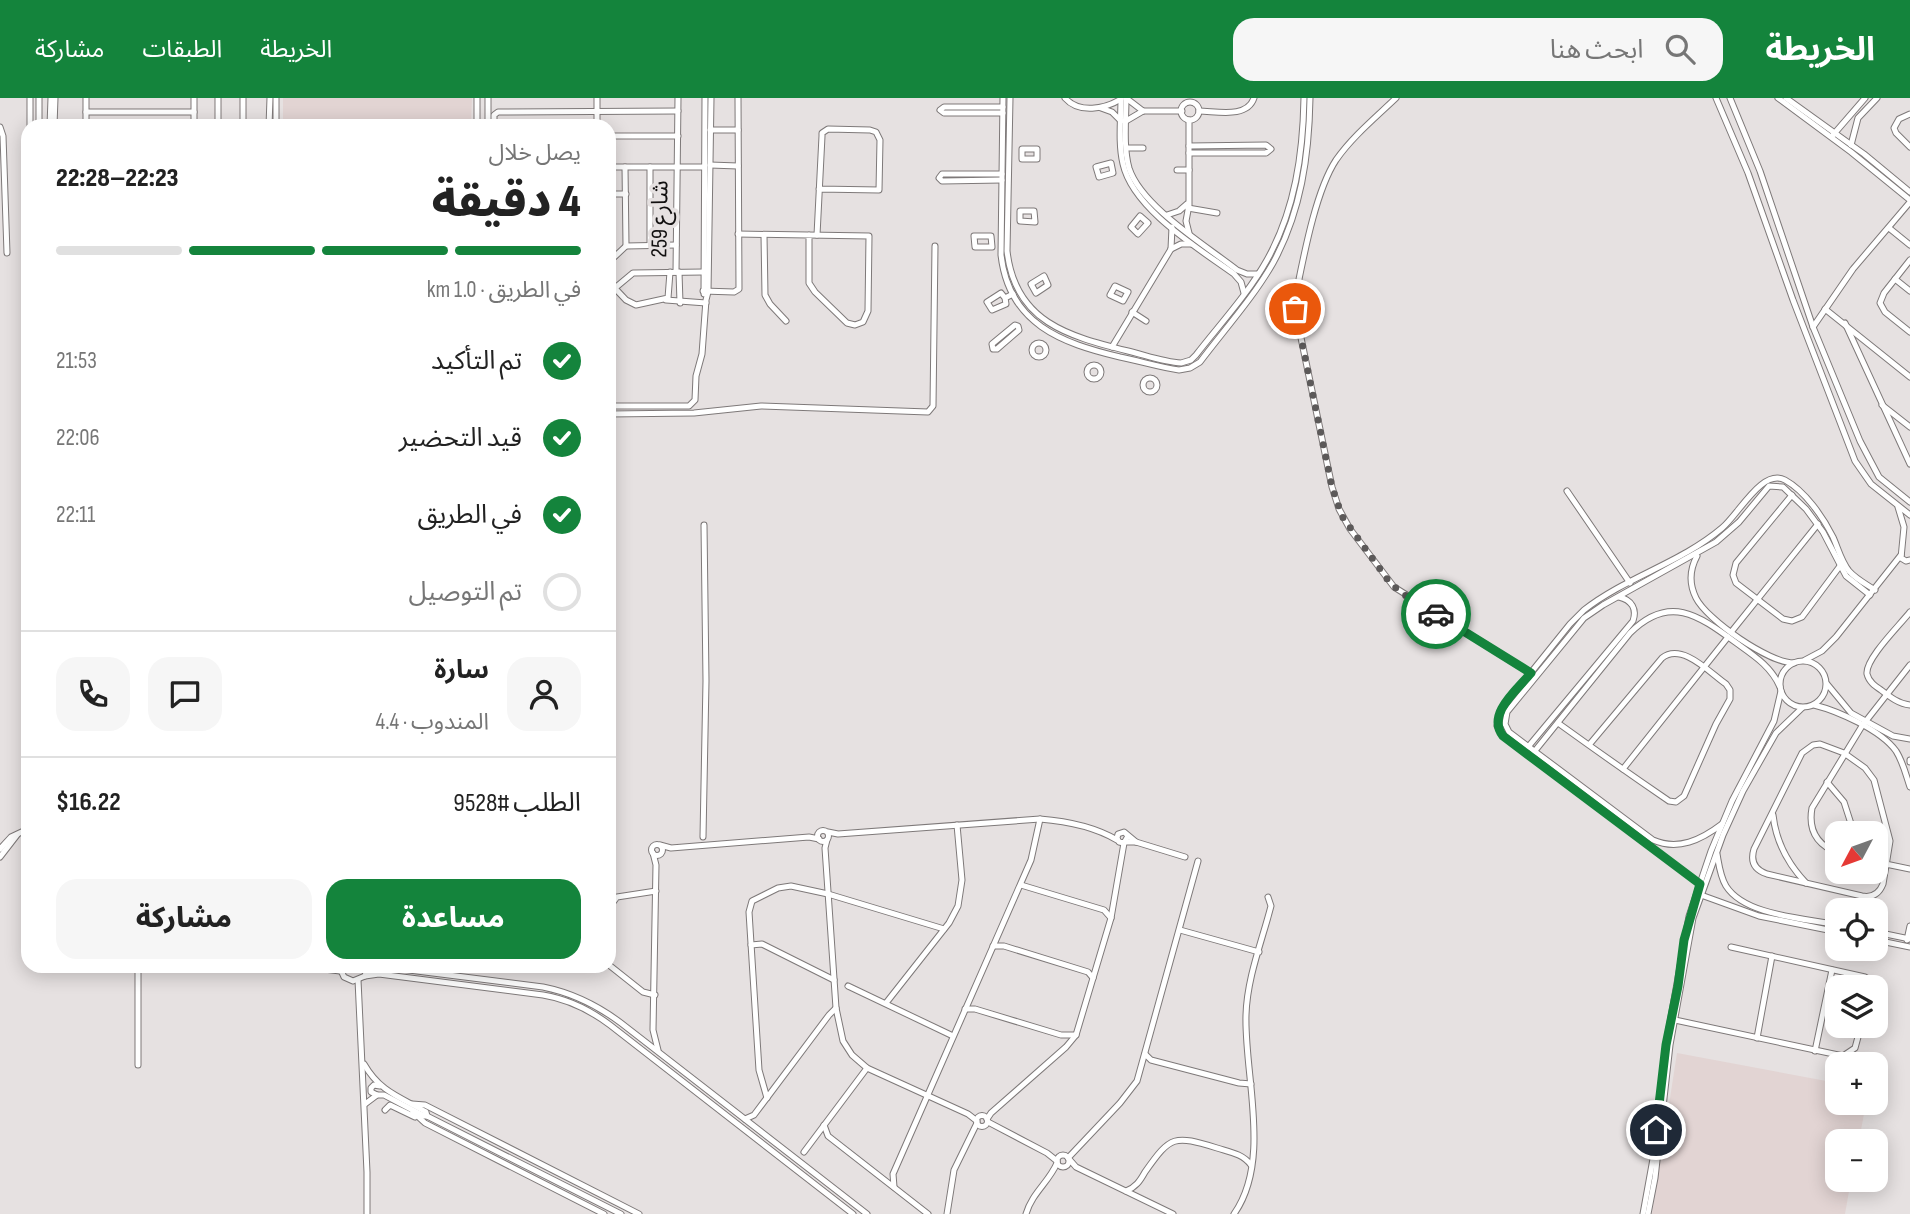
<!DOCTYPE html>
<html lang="ar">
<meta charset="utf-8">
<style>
:root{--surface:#fff;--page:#f6f6f6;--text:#222;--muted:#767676;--line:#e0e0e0;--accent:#14843c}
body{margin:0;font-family:"Sofia Sans Condensed","Noto Sans Arabic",sans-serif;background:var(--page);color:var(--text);direction:rtl;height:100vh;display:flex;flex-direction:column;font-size:26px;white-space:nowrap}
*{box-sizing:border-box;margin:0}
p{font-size:23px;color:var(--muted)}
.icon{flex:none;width:38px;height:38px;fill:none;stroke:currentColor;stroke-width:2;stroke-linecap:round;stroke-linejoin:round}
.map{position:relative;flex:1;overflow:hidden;direction:ltr}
.sheet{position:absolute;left:21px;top:21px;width:595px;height:854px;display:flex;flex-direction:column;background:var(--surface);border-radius:21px;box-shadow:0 4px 18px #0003;direction:rtl}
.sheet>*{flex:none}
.needle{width:46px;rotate:229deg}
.buttons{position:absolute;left:1825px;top:723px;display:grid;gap:14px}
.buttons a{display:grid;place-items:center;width:63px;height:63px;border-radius:14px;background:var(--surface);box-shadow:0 4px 18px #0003;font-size:35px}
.pin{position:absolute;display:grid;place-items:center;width:60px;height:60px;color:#fff;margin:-30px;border:4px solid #fff;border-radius:50%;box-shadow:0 2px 7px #0007}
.courier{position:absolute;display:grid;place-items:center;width:70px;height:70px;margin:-35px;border:5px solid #14843c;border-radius:50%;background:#fff;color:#222;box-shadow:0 2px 9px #0007}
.headline em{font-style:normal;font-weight:800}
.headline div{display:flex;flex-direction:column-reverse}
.headline{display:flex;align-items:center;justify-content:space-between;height:119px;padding:0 35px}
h1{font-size:46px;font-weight:800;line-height:52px}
.bar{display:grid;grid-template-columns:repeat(4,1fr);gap:10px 7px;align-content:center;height:84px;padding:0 35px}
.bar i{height:9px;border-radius:5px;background:var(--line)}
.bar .current{background:var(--accent)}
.bar p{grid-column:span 4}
.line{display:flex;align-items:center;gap:18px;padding:0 35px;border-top:2px solid var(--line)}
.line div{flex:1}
.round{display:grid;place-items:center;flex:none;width:74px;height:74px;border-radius:21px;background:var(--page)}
ol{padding:0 35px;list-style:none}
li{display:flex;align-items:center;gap:21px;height:77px}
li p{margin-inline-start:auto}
li .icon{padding:7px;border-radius:50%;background:var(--accent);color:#fff;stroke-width:4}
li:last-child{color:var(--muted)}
li i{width:38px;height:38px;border:4px solid var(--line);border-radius:50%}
.action{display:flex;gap:14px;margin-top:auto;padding:14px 35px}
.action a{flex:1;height:80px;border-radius:21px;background:var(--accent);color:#fff;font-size:28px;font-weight:800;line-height:80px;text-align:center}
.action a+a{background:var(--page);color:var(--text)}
header{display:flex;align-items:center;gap:42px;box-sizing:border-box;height:98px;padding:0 35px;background:var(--accent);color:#fff}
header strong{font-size:33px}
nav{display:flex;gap:38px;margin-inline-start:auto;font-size:24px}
.search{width:490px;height:63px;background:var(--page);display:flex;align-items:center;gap:18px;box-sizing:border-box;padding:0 24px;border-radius:21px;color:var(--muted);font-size:26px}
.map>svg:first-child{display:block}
</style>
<header>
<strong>الخريطة</strong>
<div class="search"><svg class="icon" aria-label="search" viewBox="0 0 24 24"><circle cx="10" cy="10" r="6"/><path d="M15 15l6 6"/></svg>ابحث هنا</div>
<nav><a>الخريطة</a><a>الطبقات</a><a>مشاركة</a></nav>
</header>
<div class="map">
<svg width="1910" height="1116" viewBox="0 0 1910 1116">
<rect width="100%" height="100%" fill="#e6e1e1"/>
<g fill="#e2d4d3">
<path d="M283 0H472L471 28H283Z"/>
<path d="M1677 955 1837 985 1838 1004 1866 1005 1859 1043H1838V1082H1851L1845 1116H1652Z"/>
</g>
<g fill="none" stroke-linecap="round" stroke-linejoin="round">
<defs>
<g id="minor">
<path d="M39 0V28"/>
<path d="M488 0V28"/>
<path d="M1003 0 1001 157C1009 226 1061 245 1120 259 1140 263 1159 269 1179 272L1190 270 1200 264C1224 232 1253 200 1273 165 1301 114 1309 58 1310 0"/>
<path d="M1010 0 1007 153C1015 224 1068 238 1128 253 1145 257 1164 264 1181 265L1191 262 1196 257C1220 226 1248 196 1267 162 1295 112 1303 56 1304 0"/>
<path d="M1065 0C1079 16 1105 11 1121 1"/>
<path d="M1121 0C1121 21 1118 45 1123 66 1133 111 1198 150 1234 176L1241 184 1244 195"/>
<path d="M1126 0C1126 22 1123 48 1129 70 1141 108 1205 147 1237 172L1247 176H1258"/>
<path d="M1126 0 1143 13"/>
<path d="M1396 0C1375 20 1352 39 1336 62 1315 94 1303 162 1295 201V211L1332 389 1339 411 1350 431 1394 489 1531 575"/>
<path d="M1716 0 1748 75 1793 202 1855 363 1871 386 1910 417"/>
<path d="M1730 0 1760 73 1813 229 1860 343 1879 379 1910 404"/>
<path d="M1778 0 1851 54 1910 102"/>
<path d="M1786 0 1864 56 1910 94"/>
<circle cx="1190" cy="13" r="9"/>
<path d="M1101 10 1112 14 1121 23"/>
<path d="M1199 13C1216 13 1247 21 1254 0"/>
<path d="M86 14H194"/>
<path d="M1003 15H944L940 12 944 9H1003"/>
<path d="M1910 16 1899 21 1894 30 1896 35 1910 49"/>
<path d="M1126 23 1143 13H1182"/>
<path d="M30 28V0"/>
<path d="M50 28 51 0"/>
<path d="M54 28 55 0"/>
<path d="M86 28V0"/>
<path d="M194 28V0"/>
<path d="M218 28V0"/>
<path d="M243 28V0"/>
<path d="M269 28 270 0"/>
<path d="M276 28V0"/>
<path d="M477 28V0"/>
<path d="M494 28V17L498 14 678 13"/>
<path d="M597 28V0"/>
<path d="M0 29 3 38 7 155"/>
<path d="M710 32H738"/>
<path d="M1833 37 1865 0"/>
<path d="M609 38H678"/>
<path d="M1851 47 1858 20 1877 0"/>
<path d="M1127 50H1143"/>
<rect x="1022" y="51" width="15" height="10"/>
<path d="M1189 55H1266L1271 51 1266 47 1189 48"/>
<path d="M1111 65 1113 75 1099 79 1096 69Z"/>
<path d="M710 67 738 68"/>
<path d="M609 69H704"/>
<path d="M625 69 626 148"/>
<path d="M1177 72H1189"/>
<path d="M1002 82 942 83 939 80 942 76H1002"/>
<path d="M609 96H626"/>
<path d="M1188 110 1217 115"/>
<path d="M1020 113H1034L1035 124 1020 123Z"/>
<path d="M1167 117 1179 113 1187 106"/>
<path d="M1140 118 1148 125 1138 136 1131 129Z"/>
<path d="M1889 130 1910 147"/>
<path d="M1189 135 1186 123 1189 107V22"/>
<path d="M738 136 869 138 868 213 863 224 855 227 847 225 815 194 809 185V137"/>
<path d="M764 137 765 197 770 206 786 223"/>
<path d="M817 137 822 38V35L828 31 870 32 876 34 880 42 879 92 819 91"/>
<path d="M974 138H991L992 149H975Z"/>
<path d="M650 147V69"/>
<path d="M1171 151 1181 146H1191"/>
<path d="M1910 162 1884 195 1880 205 1885 214 1910 234"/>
<path d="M609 164 626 148 676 147"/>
<path d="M676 174 678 0"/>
<path d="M679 174 680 205"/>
<path d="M1044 178 1048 187 1036 195 1031 186Z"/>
<path d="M1895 181 1910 193"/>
<path d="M609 184 626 202 636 207 668 200 670 174"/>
<path d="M1115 188 1128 194 1123 203 1110 197Z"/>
<path d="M615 190 633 175 703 174"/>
<path d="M703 193 734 194 739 191 738 0"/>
<path d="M704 196 705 0"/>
<path d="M1005 200 1001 195 987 204 992 212 1006 206 1005 200 1013 196"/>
<path d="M666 202 706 205"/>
<path d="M1825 211 1910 279"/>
<path d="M1132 214 1146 223"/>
<path d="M1845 225 1910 366"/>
<path d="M1015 227 1018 228 1019 232 997 251H993L992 246Z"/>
<path d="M1813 229 1853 171 1910 104"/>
<circle cx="1039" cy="252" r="7"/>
<path d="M1112 249 1171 151 1172 129"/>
<circle cx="1094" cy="274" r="7"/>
<circle cx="1150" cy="287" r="7"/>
<path d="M1882 307 1910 329"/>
<path d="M609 308H689L695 302 696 278 702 256 706 202 708 194 711 0"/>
<path d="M609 316 694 315 761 308 928 314 933 308 935 148"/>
<path d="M28 338V396"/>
<path d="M1567 393 1630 485"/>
<path d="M1792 397 1736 465 1733 477 1736 485 1783 521 1792 523 1802 519 1840 468"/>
<path d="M1898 409 1904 429 1901 460 1906 463 1910 462"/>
<path d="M1697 458C1690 471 1689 486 1696 500 1707 522 1769 565 1794 565"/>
<path d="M1910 514C1900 527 1865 561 1867 576 1869 584 1875 588 1881 592 1890 599 1899 606 1910 607"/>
<path d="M1732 533 1818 426"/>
<path d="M1805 562 1822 553 1836 539 1901 457"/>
<circle cx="1803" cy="586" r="23"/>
<path d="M1827 586 1851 615 1893 638 1910 641"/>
<path d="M1814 607C1838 613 1881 632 1896 653 1903 664 1906 677 1910 689"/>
<path d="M1558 625C1594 651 1631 677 1669 703L1676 704 1684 698 1716 626 1730 601V592L1726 586C1710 575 1682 544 1662 560L1589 647"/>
<path d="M1820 646 1844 655 1865 670 1874 682 1890 743 1883 786C1879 796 1872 800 1862 798L1767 776C1755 772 1750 764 1754 751L1802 655 1813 647Z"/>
<path d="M1528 649 1633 523C1637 511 1632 502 1619 499"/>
<path d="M1534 654 1630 535C1669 496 1698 517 1735 544 1753 557 1771 568 1780 589"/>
<path d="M1910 662V664"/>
<path d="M1623 671 1728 539"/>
<path d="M1827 684 1844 704 1854 735"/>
<path d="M1773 717C1776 744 1787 765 1806 785"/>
<path d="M1722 726C1701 742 1678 753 1653 742L1509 634 1505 626 1507 614 1584 520 1603 507 1716 444 1739 424 1769 388 1783 389 1806 411 1823 434 1846 478 1870 497"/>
<circle cx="823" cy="738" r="5.5"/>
<path d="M828 734 838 736 1040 721C1065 723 1095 729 1117 742"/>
<path d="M1128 738 1124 745 1119 744 1117 740 1118 736 1124 734 1136 744"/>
<path d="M703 739 706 583 704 427"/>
<path d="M827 742 825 750 836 910 843 943 852 957 867 970 968 1016 977 1023"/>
<path d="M1126 744H1136L1185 759"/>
<circle cx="657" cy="752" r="5.5"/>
<path d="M660 747 671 750 809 739 819 741"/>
<path d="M0 751 11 739 28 731"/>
<path d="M653 755 656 767 653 932 658 952"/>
<path d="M1838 755C1817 747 1808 732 1812 710L1862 628 1910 567"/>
<path d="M1717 756C1719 767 1720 778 1726 788 1745 818 1805 820 1838 827"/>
<path d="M0 759 17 737"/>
<path d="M1876 764 1910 771"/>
<path d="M1700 786 1503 638 1497 628 1500 613 1570 526 1584 512C1626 479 1681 465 1722 430 1739 416 1762 370 1785 382 1805 393 1823 419 1833 439 1838 450 1841 463 1849 473 1856 481 1866 486 1875 492"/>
<path d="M1021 787 1104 812 1111 820"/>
<path d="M1701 797 1759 818 1838 834"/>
<path d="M609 825 611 807 617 799 656 793"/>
<path d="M1180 832 1259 854"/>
<path d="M1876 834 1910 841"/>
<path d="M1876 842 1910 849"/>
<path d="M1907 842 1910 828"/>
<path d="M751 847 762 846 834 882"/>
<path d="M993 848H1004L1088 874 1093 880"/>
<path d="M1731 849 1865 879 1871 883 1870 889"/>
<path d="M609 867 643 894 655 897"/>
<path d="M300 868 340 873"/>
<path d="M339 868 344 879 353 883 365 878 368 868"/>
<path d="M377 868 543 889C573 895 597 907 621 925L867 1116"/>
<path d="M365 878 379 876 543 897C568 901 590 912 610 927L853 1116"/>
<path d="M358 882 367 1074V1116"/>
<path d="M848 888 953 938"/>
<path d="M886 905 949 825 958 808 962 782 957 727"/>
<path d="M965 911H975L1061 937H1076"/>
<path d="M1675 922 1843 958 1855 950 1861 928"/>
<path d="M1757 940 1772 858"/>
<path d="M1815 953 1832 872"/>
<path d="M1145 956 1151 962 1239 985 1251 986"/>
<path d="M364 966C380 994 400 999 426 1014L427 1018"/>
<path d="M138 967V868"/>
<path d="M377 997 371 994V990L374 987 380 988"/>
<path d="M767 1000 759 972 749 814 752 803 778 790 791 788 828 796 944 831"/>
<path d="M365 1006 377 997H384L424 1018H427L621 1116"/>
<path d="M412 1006 425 1007 639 1116"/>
<path d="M385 1012 390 1007 415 1019"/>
<path d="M413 1014 425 1025 604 1116"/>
<circle cx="982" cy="1023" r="5.5"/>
<path d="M745 1021 754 1017 829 917 836 910"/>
<path d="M987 1021 991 1015 1066 949 1076 937 1111 820 1124 745"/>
<path d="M988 1024 1047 1055 1057 1063"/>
<path d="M824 1027 828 1038 928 1116"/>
<path d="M804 1054 867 970"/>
<circle cx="1063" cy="1063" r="6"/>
<path d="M1068 1060 1120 1005 1137 983 1198 763"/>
<path d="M1069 1061 1076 1069 1173 1116"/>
<path d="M894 1089 893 1076 1031 762 1040 721"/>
<path d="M1126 1093C1136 1089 1140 1083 1145 1074 1171 1037 1174 1037 1217 1050 1230 1054 1243 1056 1251 1067"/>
<path d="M947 1116 954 1072 977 1025"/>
<path d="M1026 1116C1032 1095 1049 1084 1057 1065"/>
<path d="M1234 1116C1272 1062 1244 977 1246 917 1247 880 1262 843 1271 808L1268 799"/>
<path d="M1643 1116 1653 1061 1666 947 1689 818 1711 753 1732 703 1774 623 1781 593"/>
<path d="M1648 1116 1655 1080 1670 947 1693 820 1723 737 1743 693 1776 635 1802 610"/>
</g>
</defs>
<use href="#minor" stroke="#7e7979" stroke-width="7"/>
<use href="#minor" stroke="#fff" stroke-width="5"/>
</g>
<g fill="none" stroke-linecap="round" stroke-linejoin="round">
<path stroke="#5c5959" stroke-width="7" stroke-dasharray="0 12.6" d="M1295 211 1332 389 1342 418 1390 485 1403 496 1436 516"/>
<path stroke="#14843c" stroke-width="9" d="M1436 516 1531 575C1517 592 1486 616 1503 638L1700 786 1684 842 1678 888 1666 947 1656 1032"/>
</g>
<g text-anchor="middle" stroke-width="7" stroke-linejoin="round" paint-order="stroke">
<g font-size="23" fill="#121010" stroke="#e6e1e1">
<text transform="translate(659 121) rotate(-89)" y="8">شارع 259</text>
</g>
</g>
</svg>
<div class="buttons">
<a><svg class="needle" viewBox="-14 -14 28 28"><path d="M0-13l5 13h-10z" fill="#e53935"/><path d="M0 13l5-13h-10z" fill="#767676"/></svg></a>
<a><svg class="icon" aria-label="locate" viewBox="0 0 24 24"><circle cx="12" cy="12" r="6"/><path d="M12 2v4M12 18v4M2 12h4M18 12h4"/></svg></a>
<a><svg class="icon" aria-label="layers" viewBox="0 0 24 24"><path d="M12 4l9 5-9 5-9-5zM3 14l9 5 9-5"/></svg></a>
<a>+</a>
<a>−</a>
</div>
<div class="pin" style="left:1295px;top:211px;background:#ea580c"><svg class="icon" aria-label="bag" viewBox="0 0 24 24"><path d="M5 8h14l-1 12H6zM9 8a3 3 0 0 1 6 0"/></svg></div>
<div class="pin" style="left:1656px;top:1032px;background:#1f2937"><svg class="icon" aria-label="home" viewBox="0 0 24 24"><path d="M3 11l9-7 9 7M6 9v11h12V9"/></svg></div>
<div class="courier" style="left:1436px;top:516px"><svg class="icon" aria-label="car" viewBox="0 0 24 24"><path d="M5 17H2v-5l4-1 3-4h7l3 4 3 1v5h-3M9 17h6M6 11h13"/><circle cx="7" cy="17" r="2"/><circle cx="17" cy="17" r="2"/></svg></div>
<section class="sheet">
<div class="headline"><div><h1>4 دقيقة</h1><p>يصل خلال</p></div><em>22:23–22:28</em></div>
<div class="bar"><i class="current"></i><i class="current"></i><i class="current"></i><i></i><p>في الطريق · 1.0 km</p></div>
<ol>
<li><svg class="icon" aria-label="check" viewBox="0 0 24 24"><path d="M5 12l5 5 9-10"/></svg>تم التأكيد<p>21:53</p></li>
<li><svg class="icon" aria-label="check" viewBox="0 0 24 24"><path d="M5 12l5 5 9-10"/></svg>قيد التحضير<p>22:06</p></li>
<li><svg class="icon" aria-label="check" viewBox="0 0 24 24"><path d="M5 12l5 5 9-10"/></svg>في الطريق<p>22:11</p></li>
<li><i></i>تم التوصيل</li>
</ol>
<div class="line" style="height:126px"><a class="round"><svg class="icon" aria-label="person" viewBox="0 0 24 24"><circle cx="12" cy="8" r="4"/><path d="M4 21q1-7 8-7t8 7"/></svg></a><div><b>سارة</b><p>المندوب · 4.4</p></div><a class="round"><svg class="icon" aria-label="chat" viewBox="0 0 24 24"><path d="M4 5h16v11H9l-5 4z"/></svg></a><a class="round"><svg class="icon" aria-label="phone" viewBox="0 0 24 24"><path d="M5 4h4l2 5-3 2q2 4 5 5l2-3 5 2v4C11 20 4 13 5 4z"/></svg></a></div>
<div class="line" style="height:91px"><div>الطلب #9528</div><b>$16.22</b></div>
<div class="action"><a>مساعدة</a><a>مشاركة</a></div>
</section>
</div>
